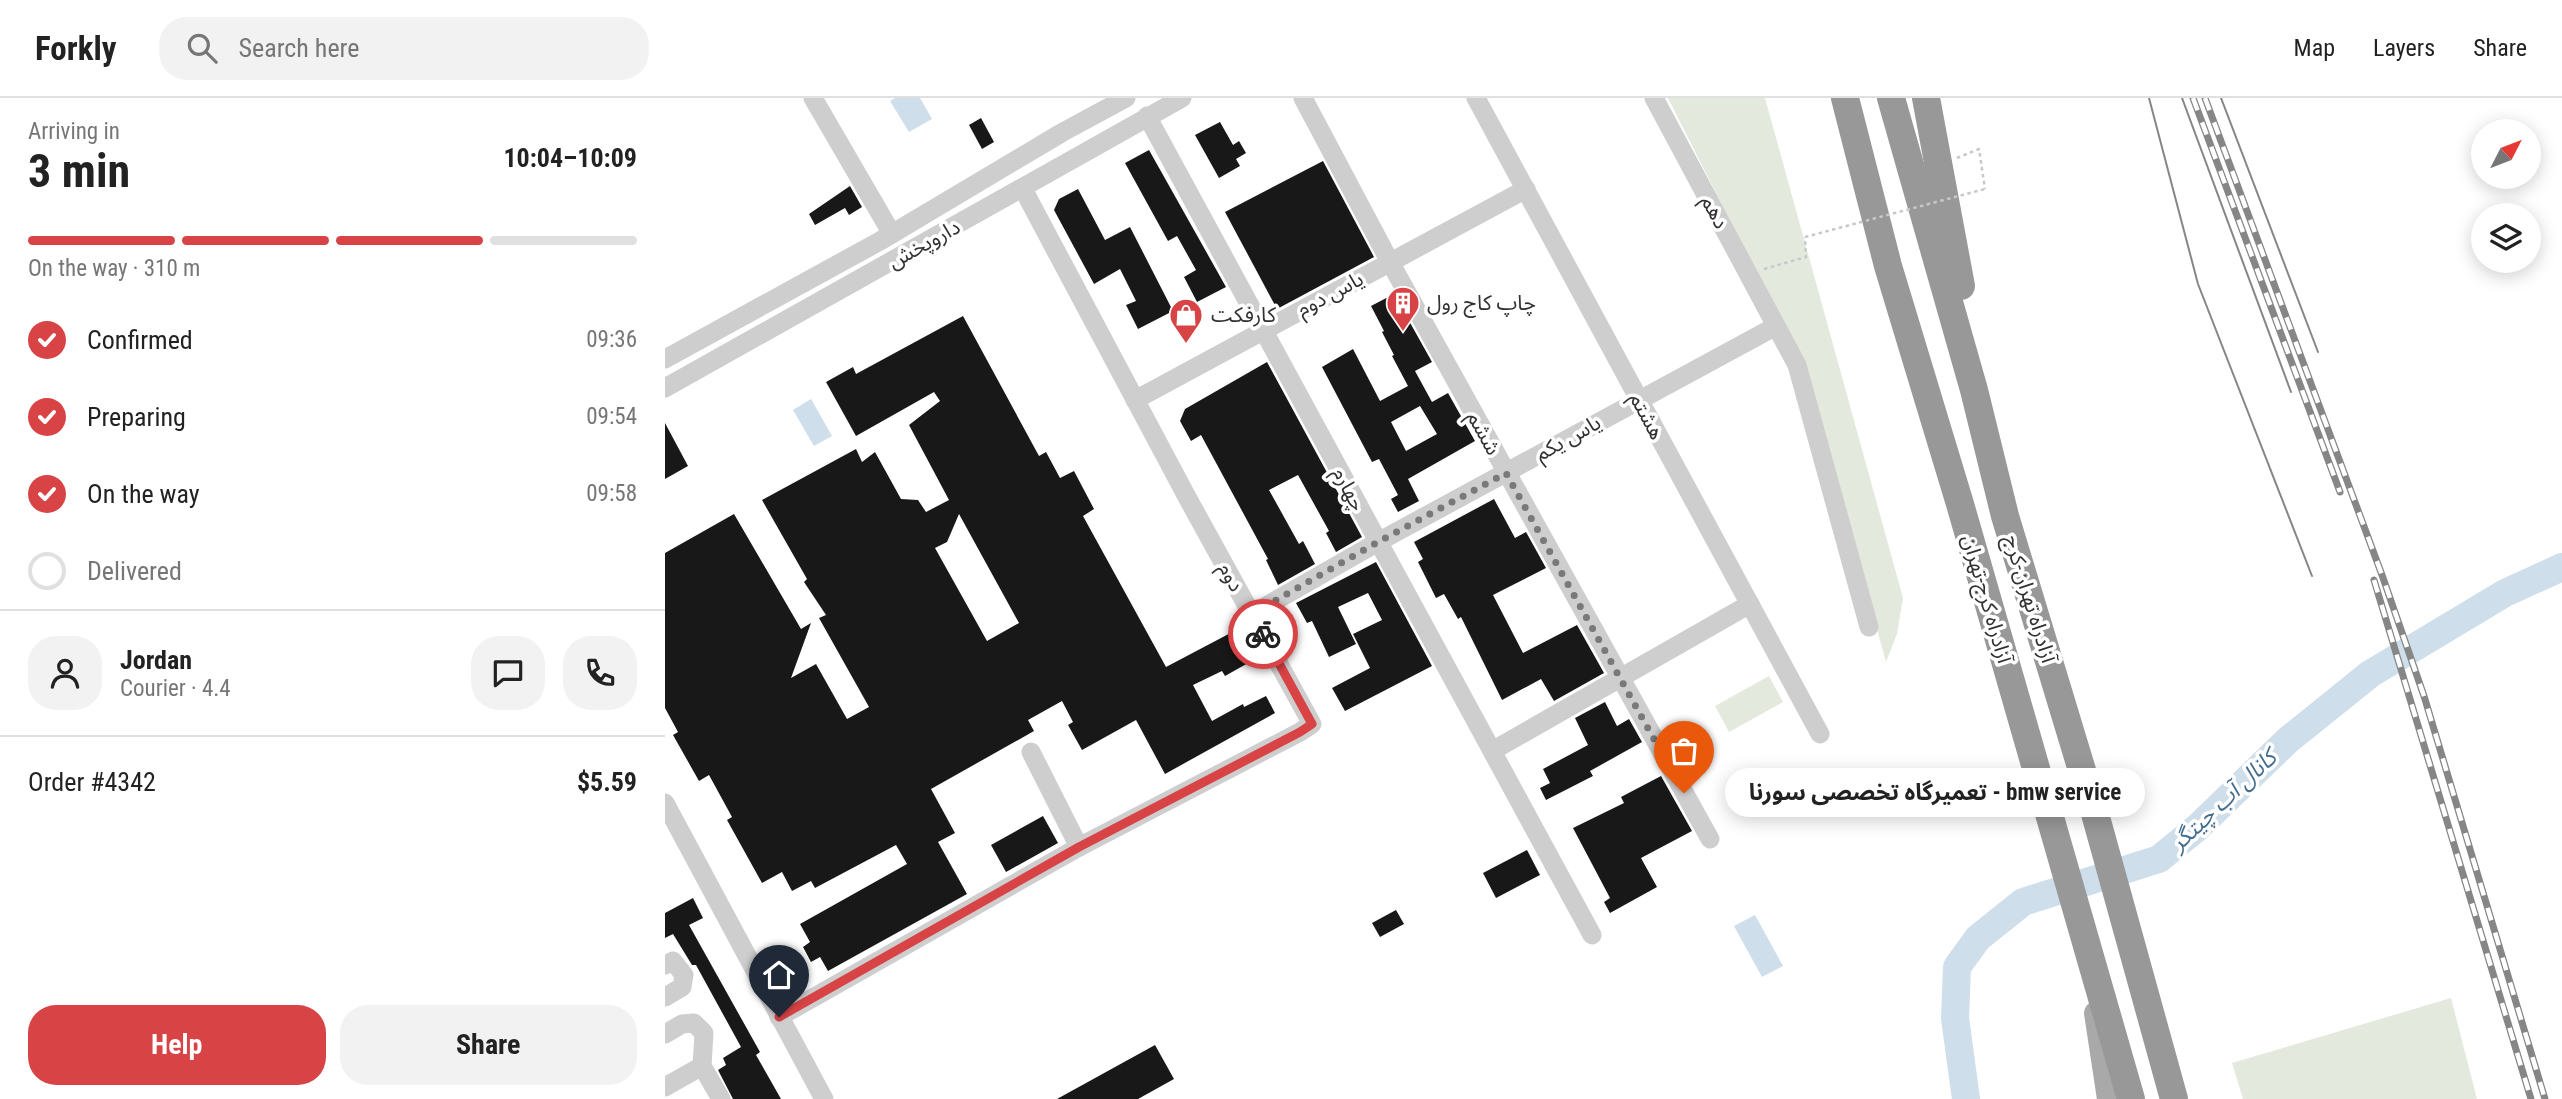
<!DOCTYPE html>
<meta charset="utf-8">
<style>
:root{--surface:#fff;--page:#f2f2f2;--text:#222;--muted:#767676;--line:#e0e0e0;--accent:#d84345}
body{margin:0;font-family:"Roboto Condensed","Noto Sans Arabic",sans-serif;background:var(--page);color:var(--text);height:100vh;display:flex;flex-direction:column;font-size:26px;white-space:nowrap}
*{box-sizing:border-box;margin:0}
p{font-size:23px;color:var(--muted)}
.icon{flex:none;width:38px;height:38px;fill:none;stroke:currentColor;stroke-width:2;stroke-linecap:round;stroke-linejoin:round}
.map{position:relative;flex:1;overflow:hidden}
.side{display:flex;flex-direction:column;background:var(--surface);width:665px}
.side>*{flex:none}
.needle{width:46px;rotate:48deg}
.tools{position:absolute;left:1806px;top:21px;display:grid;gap:14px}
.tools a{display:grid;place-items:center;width:70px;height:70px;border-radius:50%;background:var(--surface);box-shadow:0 4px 18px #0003;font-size:35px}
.pin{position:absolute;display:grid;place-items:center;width:60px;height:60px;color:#fff;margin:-72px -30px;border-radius:50% 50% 50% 0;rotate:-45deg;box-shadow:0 0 7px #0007}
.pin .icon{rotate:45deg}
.courier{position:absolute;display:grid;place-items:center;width:70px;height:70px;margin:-35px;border:5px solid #d84345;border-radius:50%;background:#fff;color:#222;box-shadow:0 2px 9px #0007}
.bubble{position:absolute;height:49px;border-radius:24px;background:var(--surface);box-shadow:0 4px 18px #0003;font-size:23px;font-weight:700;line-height:49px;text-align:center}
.overview em{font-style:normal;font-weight:700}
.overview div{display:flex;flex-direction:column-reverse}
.overview{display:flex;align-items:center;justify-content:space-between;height:119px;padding:0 28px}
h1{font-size:46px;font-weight:700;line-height:52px}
.bar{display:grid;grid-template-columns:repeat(4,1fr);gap:10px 7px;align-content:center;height:84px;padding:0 28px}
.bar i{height:9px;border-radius:5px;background:var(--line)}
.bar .current{background:var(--accent)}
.bar p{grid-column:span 4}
.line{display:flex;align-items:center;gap:18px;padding:0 28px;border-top:2px solid var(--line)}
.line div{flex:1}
.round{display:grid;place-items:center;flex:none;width:74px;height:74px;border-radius:28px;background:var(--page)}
ol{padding:0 28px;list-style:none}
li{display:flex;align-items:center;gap:21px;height:77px}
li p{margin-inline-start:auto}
li .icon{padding:7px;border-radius:50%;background:var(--accent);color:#fff;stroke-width:4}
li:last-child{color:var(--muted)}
li i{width:38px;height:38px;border:4px solid var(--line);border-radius:50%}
.primary-button{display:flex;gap:14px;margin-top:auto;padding:14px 28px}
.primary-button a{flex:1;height:80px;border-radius:28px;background:var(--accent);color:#fff;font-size:28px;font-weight:700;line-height:80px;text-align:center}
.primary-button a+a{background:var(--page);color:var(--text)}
header{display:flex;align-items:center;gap:42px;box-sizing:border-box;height:98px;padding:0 35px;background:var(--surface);border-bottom:2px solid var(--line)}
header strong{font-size:33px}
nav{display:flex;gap:38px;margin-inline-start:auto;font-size:24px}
.search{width:490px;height:63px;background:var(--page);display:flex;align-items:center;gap:18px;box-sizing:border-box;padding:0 24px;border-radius:28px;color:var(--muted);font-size:26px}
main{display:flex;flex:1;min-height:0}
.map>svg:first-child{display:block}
</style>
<header>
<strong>Forkly</strong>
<div class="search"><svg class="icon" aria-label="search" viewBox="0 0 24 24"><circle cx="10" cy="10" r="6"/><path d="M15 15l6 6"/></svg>Search here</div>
<nav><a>Map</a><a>Layers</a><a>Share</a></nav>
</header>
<main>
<section class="side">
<div class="overview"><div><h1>3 min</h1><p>Arriving in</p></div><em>10:04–10:09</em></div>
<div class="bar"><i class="current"></i><i class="current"></i><i class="current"></i><i></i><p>On the way · 310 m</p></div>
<ol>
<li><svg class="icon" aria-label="check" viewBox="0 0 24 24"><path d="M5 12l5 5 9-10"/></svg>Confirmed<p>09:36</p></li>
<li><svg class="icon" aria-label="check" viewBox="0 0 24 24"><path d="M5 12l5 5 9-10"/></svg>Preparing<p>09:54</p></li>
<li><svg class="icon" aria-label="check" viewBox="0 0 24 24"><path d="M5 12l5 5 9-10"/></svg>On the way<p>09:58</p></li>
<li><i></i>Delivered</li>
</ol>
<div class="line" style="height:126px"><a class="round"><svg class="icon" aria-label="person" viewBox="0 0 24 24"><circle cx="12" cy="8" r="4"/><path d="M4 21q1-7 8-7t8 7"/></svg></a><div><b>Jordan</b><p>Courier · 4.4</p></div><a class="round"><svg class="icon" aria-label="chat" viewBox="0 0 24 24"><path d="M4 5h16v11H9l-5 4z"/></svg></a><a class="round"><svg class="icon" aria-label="phone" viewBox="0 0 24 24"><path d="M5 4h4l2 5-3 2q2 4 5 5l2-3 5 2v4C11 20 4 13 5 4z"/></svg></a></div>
<div class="line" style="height:91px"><div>Order #4342</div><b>$5.59</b></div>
<div class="primary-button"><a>Help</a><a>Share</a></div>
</section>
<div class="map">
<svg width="1897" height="1001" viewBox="0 0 1897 1001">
<rect width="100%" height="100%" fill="#fff"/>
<g fill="#e3e9dd">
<path d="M1003 0H1100L1238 500 1232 536 1221 564 1183 426 1117 226Z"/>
<path d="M1104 578 1118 604 1064 634 1050 608Z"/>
<path d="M1786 900 1812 1001H1578L1567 965Z"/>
</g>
<g fill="#cedeea">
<path d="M230 0H255L267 21 244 34 225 3Z"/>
<path d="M146 301 167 338 149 348 128 312Z"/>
<path d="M1090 817 1118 868 1097 879 1069 828Z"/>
</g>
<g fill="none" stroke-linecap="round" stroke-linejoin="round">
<path stroke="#cedeea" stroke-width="28" d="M1301 1001 1290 920 1292 869 1313 840 1358 804 1494 761 1533 729 1623 642 1705 576 1840 495 1897 469"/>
</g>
<g fill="#181818" fill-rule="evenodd">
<path d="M316 20 329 44 317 51 304 27Z"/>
<path d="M555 24 568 47 574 43 581 55 571 61 575 68 554 80 530 37Z"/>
<path d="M484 52 561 189 532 204 519 179 531 172 512 138 503 143 460 65Z"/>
<path d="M658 63 709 159 612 211 560 114Z"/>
<path d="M185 88 197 109 184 117 180 110 150 127 144 116Z"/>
<path d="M413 91 440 142 465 129 508 213 473 231 461 207 471 203 455 171 429 186 389 112 394 101Z"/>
<path d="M729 196 767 264 750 273 767 304 783 295 810 343 743 381 754 403 733 414 726 401 733 397 714 361 707 364 657 269 688 251 715 303 743 288 727 258 729 257 717 234 719 233 706 208ZM755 308 772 336 741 353 726 324Z"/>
<path d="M298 218 374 358 381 354 395 380 409 373 429 411 418 418 501 569 575 530 592 560 560 578 557 573 528 587 547 623 578 606 579 609 601 598 610 615 500 676 471 622 417 652 403 627 408 624 397 603 363 622 369 633 266 691 290 735 273 744 302 796 163 873 155 859 146 864 138 849 145 844 135 826 242 766 231 747 150 790 146 783 127 793 117 774 97 785 62 722 67 719 44 677 34 683 8 637 13 634 0 610V455L69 416 136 531 146 525 126 580 151 566 182 621 204 609 154 520 161 517 139 484 142 481 97 402 191 351 197 364 210 354 236 401 253 402 261 414 284 402 244 327 275 303 269 294 191 338 161 284 188 269 191 276ZM294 416 354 525 322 543 270 450 282 444Z"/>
<path d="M602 264 697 439 671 454 661 435 664 433 633 377 604 392 634 446 638 443 650 466 613 487 601 462 603 461 536 337 526 343 515 323 520 311Z"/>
<path d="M0 325 23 368 0 381Z"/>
<path d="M829 401 850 440 861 434 881 470 828 497 858 555 912 527 939 575 889 603 876 581 837 602 796 519 793 521 779 496 771 500 753 464 758 461 749 444Z"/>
<path d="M711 464 767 568 680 613 667 590 705 570 688 536 717 522 703 495 673 509 691 546 664 559 647 523 642 525 631 505Z"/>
<path d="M940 604 952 628 964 621 977 644 925 673 928 678 881 702 875 690 885 685 878 671 923 647 910 620Z"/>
<path d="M996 678 1027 733 976 760 992 789 945 815 939 804 945 800 908 730 959 705 956 699Z"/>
<path d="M378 718 393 745 341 774 326 747Z"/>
<path d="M862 752 875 777 831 800 818 775Z"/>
<path d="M28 800 38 820 24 827 95 954 91 957 116 1001H68L53 972 61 967 58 960 76 949 31 867H27L8 836 0 840V815Z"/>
<path d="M731 812 739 826 715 839 707 825Z"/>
<path d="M490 947 509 981 473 1001H392Z"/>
</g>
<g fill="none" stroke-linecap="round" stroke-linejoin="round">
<g stroke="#c8c8c8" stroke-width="2.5" stroke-dasharray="3.5 3.5" stroke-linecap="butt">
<path d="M1292 60 1314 51 1320 91"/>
<path d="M1099 171 1141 159 1140 139"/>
</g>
<g stroke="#cecece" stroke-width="19">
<path d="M148 0 227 136"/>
<path d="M638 0 725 164 1045 741"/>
<path d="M811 0C927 211 1040 424 1155 636"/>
<path d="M989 0 1132 267 1204 529"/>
<path d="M482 18 927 837"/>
<path d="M0 261 215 143 398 34 461 0"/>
<path d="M0 290 517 0"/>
<path d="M470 302 861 91"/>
<path d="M587 516 713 444 1111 228"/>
<path d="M827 653 1085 506"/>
<path d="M366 654 414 749"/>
<path d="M0 705 159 1001"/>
<path d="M0 867 8 863 19 877 17 889 0 899"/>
<path d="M114 919 414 749 635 634 647 626 522 399 358 91"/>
<path d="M0 936 17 926 29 925 39 935 37 968"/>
<path d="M0 989 37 968 56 1001"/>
</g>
<path stroke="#a9a9a9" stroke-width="24" d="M1431 915 1444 1001"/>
<g stroke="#989898" stroke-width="28">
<path d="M1180 0 1223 168 1295 406 1466 1001"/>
<path d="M1226 0 1309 292 1340 418 1429 712 1509 1001"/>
<path d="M1261 0 1296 188"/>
</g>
<g stroke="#868686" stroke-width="2">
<path d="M1484 0 1533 186 1647 478"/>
<path d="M1517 0 1626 294"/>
<path d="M1556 0 1653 254"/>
</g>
<defs>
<g id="rail">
<path d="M1528 0 1675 394"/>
<path d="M1540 0 1717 477 1759 598 1880 1001"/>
<path d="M1709 482 1866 1001"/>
</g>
</defs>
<use href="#rail" stroke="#868686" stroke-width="7"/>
<use href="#rail" stroke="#fff" stroke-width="4.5" stroke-dasharray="13" stroke-linecap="butt"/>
<path stroke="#c8c8c8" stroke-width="2.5" stroke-dasharray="3.5 3.5" stroke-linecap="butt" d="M1140 139 1320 91"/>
</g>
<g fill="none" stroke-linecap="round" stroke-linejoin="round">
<path stroke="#797979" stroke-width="7" stroke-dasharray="0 12.6" d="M598 536 587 516 713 444 841 375 1019 695"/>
<path stroke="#d84345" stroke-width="9" d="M114 919 414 749 635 634 647 626 598 536"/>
</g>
<defs>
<symbol id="building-pin" viewBox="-11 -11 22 30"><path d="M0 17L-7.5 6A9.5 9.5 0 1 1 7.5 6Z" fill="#d84345" stroke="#fff"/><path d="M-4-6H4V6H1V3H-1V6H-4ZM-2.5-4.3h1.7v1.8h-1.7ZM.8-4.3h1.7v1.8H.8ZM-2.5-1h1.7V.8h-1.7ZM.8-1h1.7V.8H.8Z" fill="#fff"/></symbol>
<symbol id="shop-pin" viewBox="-11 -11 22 30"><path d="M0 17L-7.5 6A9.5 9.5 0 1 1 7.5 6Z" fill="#d84345" stroke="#fff"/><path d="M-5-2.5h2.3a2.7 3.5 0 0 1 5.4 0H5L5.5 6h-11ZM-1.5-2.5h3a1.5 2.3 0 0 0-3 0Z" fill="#fff"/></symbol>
</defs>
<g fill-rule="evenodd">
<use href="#building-pin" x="719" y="186" width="38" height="52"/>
<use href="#shop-pin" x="502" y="198" width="38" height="52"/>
</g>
<g text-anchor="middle" stroke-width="7" stroke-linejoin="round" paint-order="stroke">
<g font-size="21" fill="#313131" stroke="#fff">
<text transform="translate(1050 114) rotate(62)" y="7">دهم</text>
<text transform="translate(259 146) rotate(-29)" y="7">داروپخش</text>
<text transform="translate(665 196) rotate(-28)" y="7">یاس دوم</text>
<text transform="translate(982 318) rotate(62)" y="7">هشتم</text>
<text transform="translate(819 335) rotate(61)" y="7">ششم</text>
<text transform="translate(903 340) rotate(-29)" y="7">یاس یکم</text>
<text transform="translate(684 391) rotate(62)" y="7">چهارم</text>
<text transform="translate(566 479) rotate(61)" y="7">دوم</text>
<text transform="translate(1322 501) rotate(74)" y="7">آزادراه کرج-تهران</text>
<text transform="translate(1365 501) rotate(73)" y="7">آزادراه تهران-کرج</text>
</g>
<g font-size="21" fill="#313131" stroke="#fff" text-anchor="start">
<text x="762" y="212">چاپ کاج رول</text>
<text x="546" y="224">کارفکت</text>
</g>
<g font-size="23" font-style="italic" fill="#446d8e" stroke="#fff">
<text transform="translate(1558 702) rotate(-43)" y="8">کانال آب چیتگر</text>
</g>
</g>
</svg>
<div class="tools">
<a><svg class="needle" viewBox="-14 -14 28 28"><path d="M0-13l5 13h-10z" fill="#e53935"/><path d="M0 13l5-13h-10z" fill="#767676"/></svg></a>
<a><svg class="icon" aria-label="layers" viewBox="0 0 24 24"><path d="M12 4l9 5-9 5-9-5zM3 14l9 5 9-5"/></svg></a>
</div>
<div class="pin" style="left:1019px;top:695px;background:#ea580c"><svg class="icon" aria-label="bag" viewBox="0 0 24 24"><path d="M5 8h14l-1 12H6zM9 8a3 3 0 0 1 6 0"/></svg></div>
<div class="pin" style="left:114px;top:919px;background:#1f2937"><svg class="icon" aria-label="home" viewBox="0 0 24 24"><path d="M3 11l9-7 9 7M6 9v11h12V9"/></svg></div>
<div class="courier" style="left:598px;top:536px"><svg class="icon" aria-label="bike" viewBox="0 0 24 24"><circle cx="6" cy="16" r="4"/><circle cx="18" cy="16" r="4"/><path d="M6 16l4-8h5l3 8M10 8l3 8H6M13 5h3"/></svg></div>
<div class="bubble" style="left:1060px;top:670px;width:420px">تعمیرگاه تخصصی سورنا - bmw service</div>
</div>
</main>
